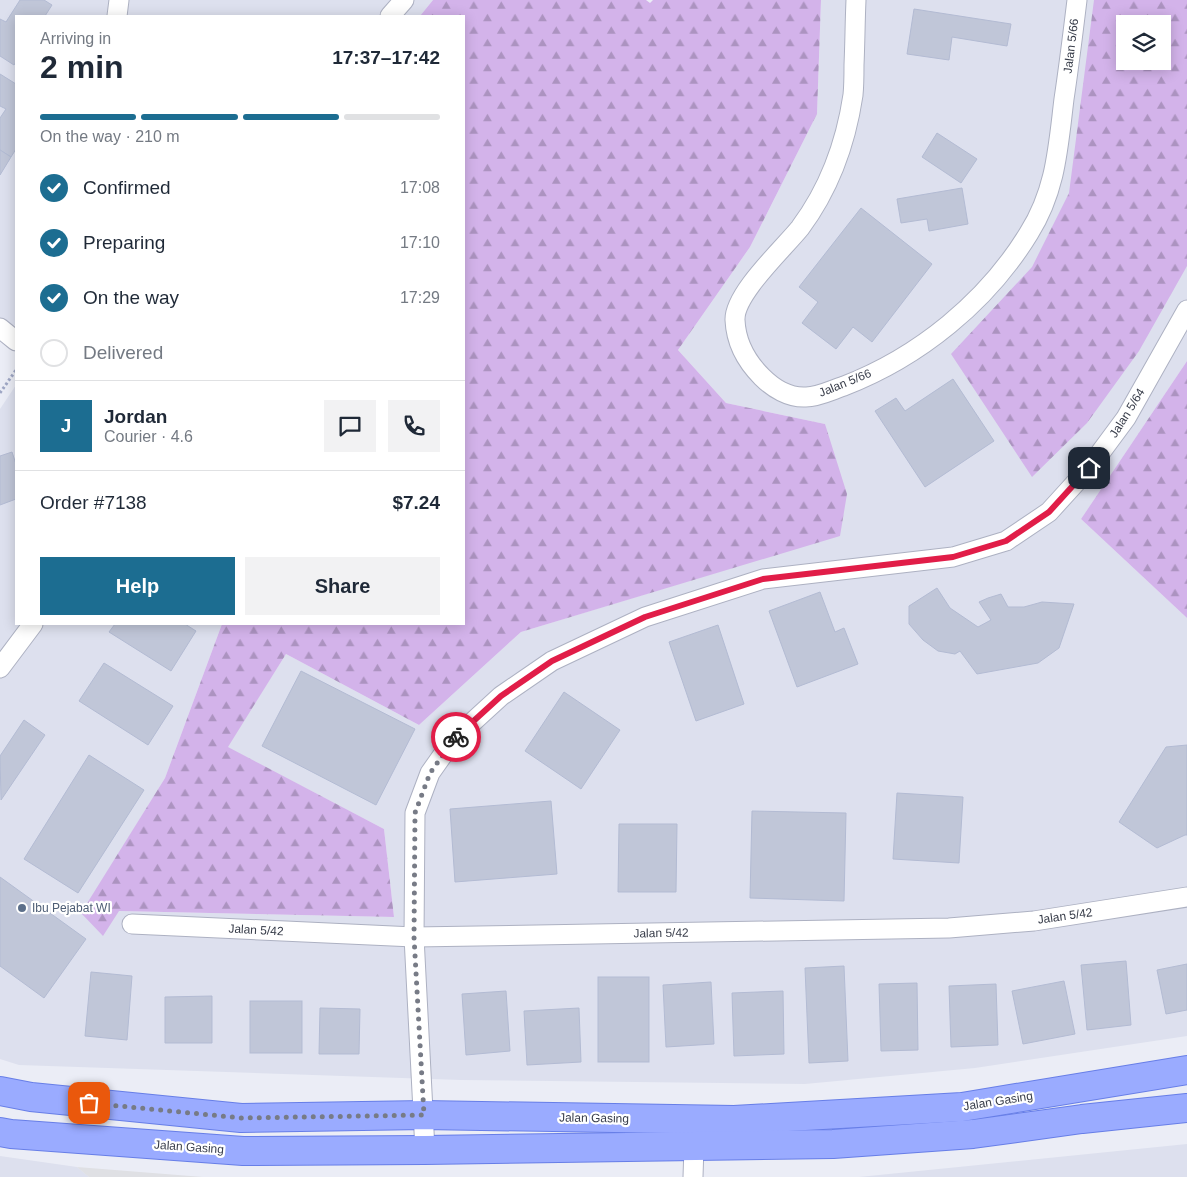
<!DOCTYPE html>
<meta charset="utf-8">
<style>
:root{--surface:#fff;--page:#f2f2f3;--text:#1f2937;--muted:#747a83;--line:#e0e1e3;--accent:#1c6d91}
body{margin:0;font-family:Helvetica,sans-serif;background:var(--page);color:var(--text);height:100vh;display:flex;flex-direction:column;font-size:19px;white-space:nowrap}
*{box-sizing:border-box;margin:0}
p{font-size:16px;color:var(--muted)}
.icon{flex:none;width:28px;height:28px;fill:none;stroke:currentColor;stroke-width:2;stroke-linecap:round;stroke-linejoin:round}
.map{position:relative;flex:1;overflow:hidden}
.sheet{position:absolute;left:15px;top:15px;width:450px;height:610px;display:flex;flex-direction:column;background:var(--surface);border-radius:0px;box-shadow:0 2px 12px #0003}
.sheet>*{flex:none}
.controls{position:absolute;left:1116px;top:15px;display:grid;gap:10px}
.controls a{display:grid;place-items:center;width:55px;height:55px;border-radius:0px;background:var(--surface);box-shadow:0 2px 12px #0003;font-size:25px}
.pin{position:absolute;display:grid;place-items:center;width:42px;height:42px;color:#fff;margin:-21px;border-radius:10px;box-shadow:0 2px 8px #0006}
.courier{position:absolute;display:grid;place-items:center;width:50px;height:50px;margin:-25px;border:4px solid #e11d48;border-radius:50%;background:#fff;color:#222;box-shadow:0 1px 6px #0007}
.overview em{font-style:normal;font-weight:700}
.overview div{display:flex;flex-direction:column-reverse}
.overview{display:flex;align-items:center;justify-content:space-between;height:85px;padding:0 25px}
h1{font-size:32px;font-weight:700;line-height:38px}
.bar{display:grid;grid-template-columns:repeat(4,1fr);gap:8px 5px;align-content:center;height:60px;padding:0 25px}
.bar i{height:6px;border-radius:4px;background:var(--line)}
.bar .active{background:var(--accent)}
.bar p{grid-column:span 4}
.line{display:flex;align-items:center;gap:12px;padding:0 25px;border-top:1px solid var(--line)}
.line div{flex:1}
.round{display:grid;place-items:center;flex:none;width:52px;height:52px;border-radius:0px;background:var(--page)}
ol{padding:0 25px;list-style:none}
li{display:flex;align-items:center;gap:15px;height:55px}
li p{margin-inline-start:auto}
li .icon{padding:5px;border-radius:50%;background:var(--accent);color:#fff;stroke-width:4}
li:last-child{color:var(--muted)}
li i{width:28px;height:28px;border:2px solid var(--line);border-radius:50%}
.primary-button{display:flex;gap:10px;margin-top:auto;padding:10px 25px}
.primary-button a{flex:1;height:58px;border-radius:0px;background:var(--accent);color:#fff;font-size:20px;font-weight:700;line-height:58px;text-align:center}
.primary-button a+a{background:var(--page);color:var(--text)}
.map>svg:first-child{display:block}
</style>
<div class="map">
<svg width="1187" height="1177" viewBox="0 0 1187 1177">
<defs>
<pattern id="forest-firs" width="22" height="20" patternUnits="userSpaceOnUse" patternTransform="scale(1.25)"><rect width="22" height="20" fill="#d3b3ea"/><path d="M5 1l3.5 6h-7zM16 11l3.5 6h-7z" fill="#ac93c0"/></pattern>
</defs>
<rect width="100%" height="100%" fill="#ebedf6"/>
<g fill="#dde0ee" fill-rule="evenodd">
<path d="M0 0H433L420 16H16V324L0 341Z"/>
<path d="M821 0H1187V361L1081 519 1187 618V1036L975 1068 805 1084 461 1080 19 1065 0 1059V409L16 385V624H222L165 778 82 913 119 911 394 917 384 829 227 747 286 654 419 725 521 632 840 535 825 424 726 403 678 350 750 247 817 114ZM1125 24H1162V61H1125Z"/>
<path d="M1187 1144V1177H842H859Z"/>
<path d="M0 1156 77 1167 89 1177H0Z"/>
</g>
<g fill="url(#forest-firs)" fill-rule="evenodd">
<path d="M433 0H646L650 3 653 0H821L817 114 750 247 678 350 726 403 825 424 847 494 840 536 521 632 419 725 286 654 228 747 384 829 394 917 119 911 103 936 81 913 165 778 222 624H464V16H420Z"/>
<path d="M1094 0H1187V266L1139 351 1087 423 1032 477 951 354 1032 267 1069 193ZM1125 24H1162V61H1125Z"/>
<path d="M1187 361V618L1081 519Z"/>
</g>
<path fill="#dfe0e4" d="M77 1167 203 1177H89Z"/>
<g fill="#c0c6d8" stroke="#b3bbd3">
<path d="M20 0H44L52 5 45 16H16V62L14 65 0 56V19L6 22Z"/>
<path d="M914 9 1011 24 1007 46 952 37 949 60 907 54Z"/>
<path d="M0 74 16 84V149L11 157 0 150V118L6 109 0 106Z"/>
<path d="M937 133 977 159 961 183 922 157Z"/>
<path d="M0 150 11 157 0 175Z"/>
<path d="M962 188 968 224 929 231 927 219 901 223 897 199Z"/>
<path d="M861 208 932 264 872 342 853 327 836 349 802 323 818 302 799 287Z"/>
<path d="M953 379 994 441 925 487 875 411 896 398 905 411Z"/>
<path d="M12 452 16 464V499L0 505V456Z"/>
<path d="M937 588 950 608 978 627 991 620 979 602 988 598 1001 594 1008 607H1024L1042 602 1074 604 1059 648 1038 663 977 674 960 651 955 654 938 651 923 640 909 624V606Z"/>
<path d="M820 592 835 632 844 628 858 664 797 687 769 611Z"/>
<path d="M115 624H185L196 631 171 671 109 632Z"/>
<path d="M718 625 744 704 696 721 669 642Z"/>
<path d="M104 663 173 706 148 745 79 701Z"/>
<path d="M301 671 415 729 376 805 262 746Z"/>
<path d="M564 692 620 730 581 789 525 751Z"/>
<path d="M24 720 45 735 1 800 0 756Z"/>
<path d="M1187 745V835H1185L1157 848 1119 822 1166 747Z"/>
<path d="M89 755 144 790 78 893 24 859Z"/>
<path d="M897 793 963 797 959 863 893 859Z"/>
<path d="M551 801 557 874 455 882 450 809Z"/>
<path d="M752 811 846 813 844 901 750 898Z"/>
<path d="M619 824H677L676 892H618Z"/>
<path d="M0 877 86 939 44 998 0 966Z"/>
<path d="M1126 961 1131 1025 1087 1030 1081 965Z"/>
<path d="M1187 964V1010L1166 1014 1157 970Z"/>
<path d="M844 966 848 1061 809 1063 805 968Z"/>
<path d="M91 972 132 976 127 1040 85 1036Z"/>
<rect x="598" y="977" width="51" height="85"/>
<path d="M1064 981 1075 1034 1023 1044 1012 991Z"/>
<path d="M711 982 714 1044 666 1047 663 985Z"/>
<path d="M917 983 918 1050 881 1051 879 984Z"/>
<path d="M996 984 998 1045 951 1047 949 986Z"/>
<path d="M506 991 510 1051 466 1055 462 994Z"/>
<path d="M783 991 784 1054 734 1056 732 993Z"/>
<path d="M212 996V1043H165V997Z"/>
<rect x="250" y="1001" width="52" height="52"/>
<path d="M320 1008 360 1009 359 1054H319Z"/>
<path d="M579 1008 581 1062 527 1065 524 1011Z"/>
</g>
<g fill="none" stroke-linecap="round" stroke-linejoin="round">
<defs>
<g id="minor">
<path d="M856 0C855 22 855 43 854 65 854 75 854 85 853 95 846 142 829 189 800 228 783 249 734 294 735 320 736 343 746 361 762 377 773 388 789 398 806 397 818 397 832 390 844 386 919 357 987 302 1029 233 1056 190 1058 148 1064 99 1069 66 1073 33 1077 0"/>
<path d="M117 16 119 0"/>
<path d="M390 16 404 0"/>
<path d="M0 328 16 341"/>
<path d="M0 668 33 624"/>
<path d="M132 924 414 937 949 928 1034 921 1187 897"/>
<path d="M425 1150 414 937 415 813 430 773 454 739 501 696 552 661 645 617 763 579 953 557 1006 541 1049 512 1089 468 1126 418 1187 310"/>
<path d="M693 1177 694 1146"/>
</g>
<g id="primary">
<path d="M0 1091 31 1097 241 1118 424 1115 734 1120 962 1107 1187 1070"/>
<path d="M0 1132 11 1134 243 1151 425 1150 833 1144 973 1134 1082 1119 1187 1108"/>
</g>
</defs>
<use href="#minor" stroke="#adb1c2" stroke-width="21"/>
<use href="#primary" stroke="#677ee7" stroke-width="30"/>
<path stroke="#9ea6c4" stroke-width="3" stroke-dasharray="2.5 2.5" stroke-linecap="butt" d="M0 393 16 370"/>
<use href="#minor" stroke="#fff" stroke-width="19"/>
<use href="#primary" stroke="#9aabff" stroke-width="28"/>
</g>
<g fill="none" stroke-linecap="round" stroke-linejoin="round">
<path stroke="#777b86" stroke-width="5" stroke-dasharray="0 9" d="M89 1103 242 1118 424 1115 414 937 415 813 430 773 456 737"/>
<path stroke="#e11d48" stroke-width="6" d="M456 737 501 696 552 661 645 617 763 579 953 557 1006 541 1049 512 1089 468"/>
</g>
<circle fill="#5c6f8a" stroke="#fff" stroke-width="2" cx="22" cy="908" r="5"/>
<g text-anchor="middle" stroke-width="4.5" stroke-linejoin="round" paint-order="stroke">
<g font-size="12" fill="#383d4a" stroke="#fff">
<text transform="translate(1071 46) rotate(-83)" y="4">Jalan 5/66</text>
<text transform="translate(845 383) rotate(-22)" y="4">Jalan 5/66</text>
<text transform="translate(1127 413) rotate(-58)" y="4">Jalan 5/64</text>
<text transform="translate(1065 916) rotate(-8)" y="4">Jalan 5/42</text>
<text transform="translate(256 930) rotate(3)" y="4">Jalan 5/42</text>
<text transform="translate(661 933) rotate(-1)" y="4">Jalan 5/42</text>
<text transform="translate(998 1101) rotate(-9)" y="4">Jalan Gasing</text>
<text transform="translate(594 1118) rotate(1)" y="4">Jalan Gasing</text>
<text transform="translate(189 1147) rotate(4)" y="4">Jalan Gasing</text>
</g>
<g font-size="12" fill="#4e5e75" stroke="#fff" text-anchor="start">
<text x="32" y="912">Ibu Pejabat WI</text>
</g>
</g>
</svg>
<div class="controls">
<a><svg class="icon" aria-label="layers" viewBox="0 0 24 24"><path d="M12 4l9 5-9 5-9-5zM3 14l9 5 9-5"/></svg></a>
</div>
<div class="pin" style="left:89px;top:1103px;background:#ea580c"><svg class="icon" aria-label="bag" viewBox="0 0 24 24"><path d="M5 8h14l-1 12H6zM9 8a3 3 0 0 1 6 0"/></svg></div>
<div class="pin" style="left:1089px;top:468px;background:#1f2937"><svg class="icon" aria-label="home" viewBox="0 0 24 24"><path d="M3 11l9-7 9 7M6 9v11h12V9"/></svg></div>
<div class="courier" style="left:456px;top:737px"><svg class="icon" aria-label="bike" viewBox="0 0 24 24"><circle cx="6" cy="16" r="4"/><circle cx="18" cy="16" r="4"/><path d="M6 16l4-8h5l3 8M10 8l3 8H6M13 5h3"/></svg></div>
<section class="sheet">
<div class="overview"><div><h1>2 min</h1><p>Arriving in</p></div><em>17:37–17:42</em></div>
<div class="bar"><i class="active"></i><i class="active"></i><i class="active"></i><i></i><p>On the way · 210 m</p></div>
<ol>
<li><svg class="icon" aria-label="check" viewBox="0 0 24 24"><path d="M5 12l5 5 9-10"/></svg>Confirmed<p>17:08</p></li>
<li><svg class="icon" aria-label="check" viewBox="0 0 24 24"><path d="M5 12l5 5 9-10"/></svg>Preparing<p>17:10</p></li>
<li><svg class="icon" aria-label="check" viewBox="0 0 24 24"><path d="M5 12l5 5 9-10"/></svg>On the way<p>17:29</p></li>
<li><i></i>Delivered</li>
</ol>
<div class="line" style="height:90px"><b class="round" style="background:var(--accent);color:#fff">J</b><div><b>Jordan</b><p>Courier · 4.6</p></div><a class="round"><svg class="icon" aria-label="chat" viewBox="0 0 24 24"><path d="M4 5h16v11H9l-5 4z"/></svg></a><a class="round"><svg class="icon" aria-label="phone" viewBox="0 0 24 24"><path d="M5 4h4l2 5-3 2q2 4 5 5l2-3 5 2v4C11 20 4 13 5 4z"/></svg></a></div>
<div class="line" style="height:65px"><div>Order #7138</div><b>$7.24</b></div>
<div class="primary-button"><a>Help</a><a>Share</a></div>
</section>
</div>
